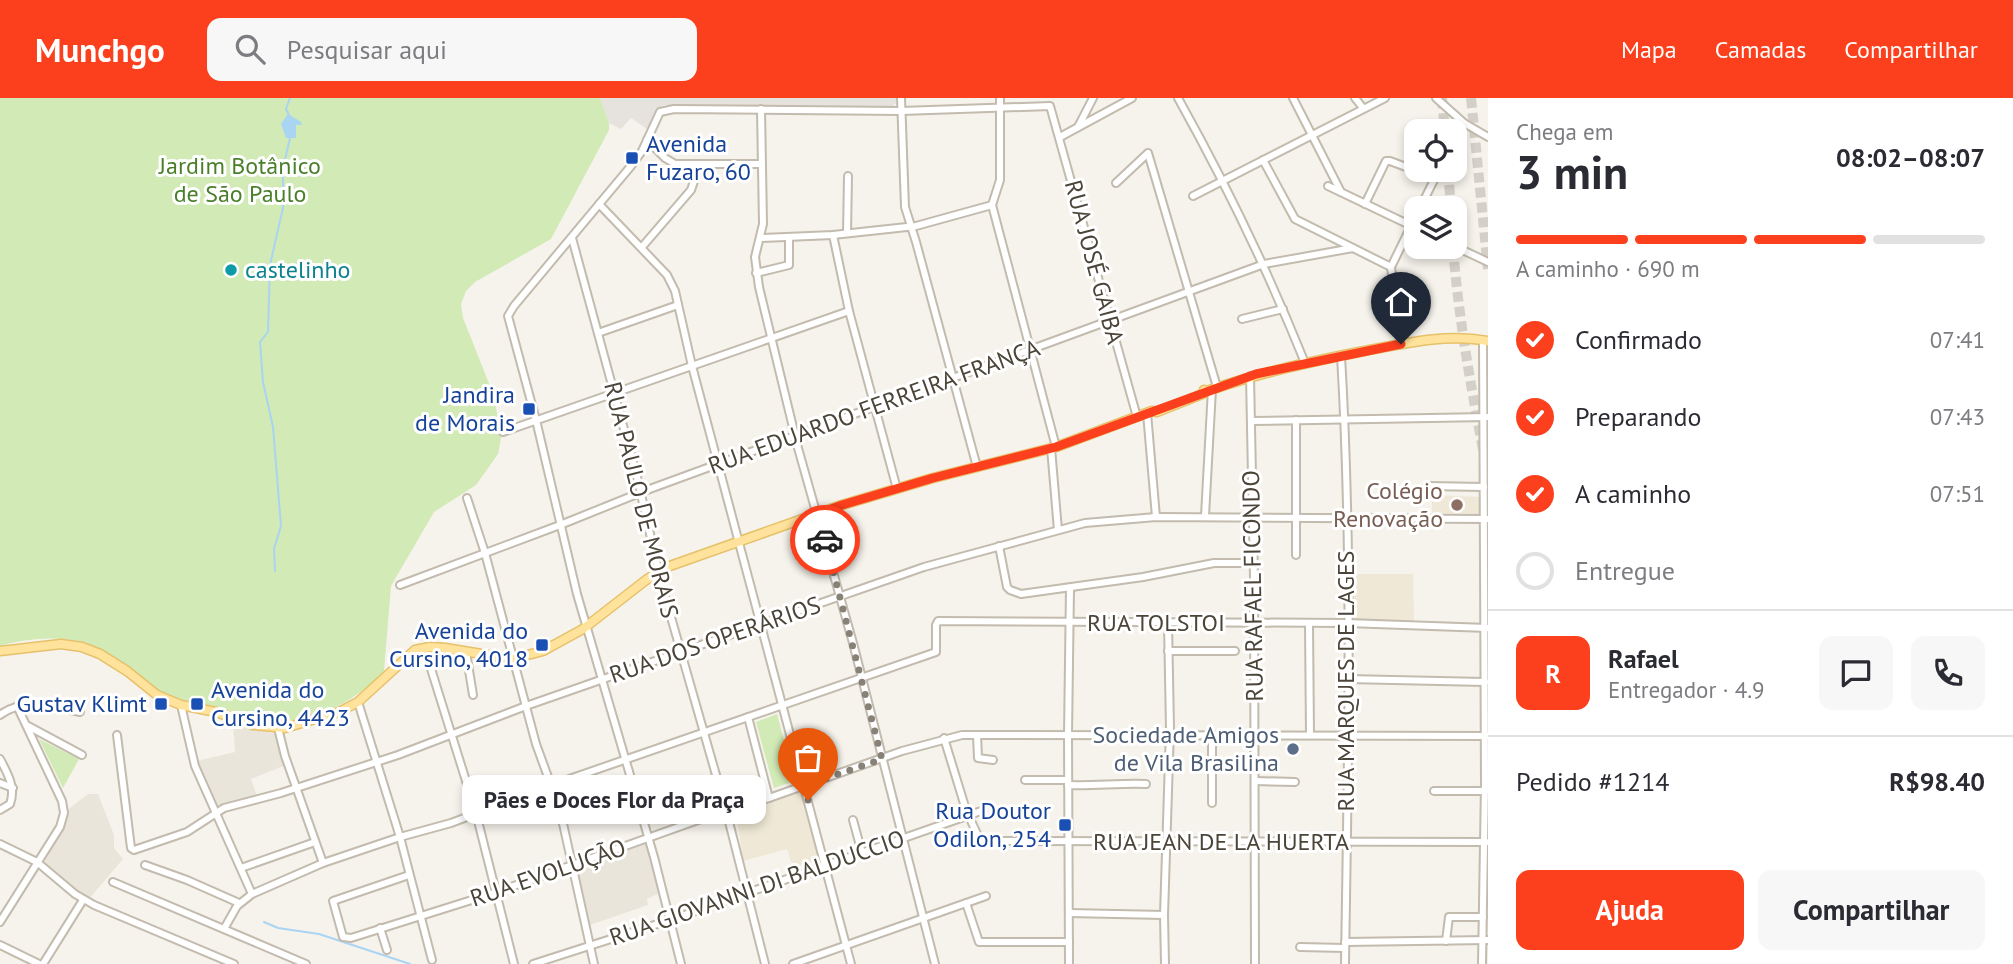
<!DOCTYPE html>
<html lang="pt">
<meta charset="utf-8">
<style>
:root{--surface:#fff;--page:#f7f7f7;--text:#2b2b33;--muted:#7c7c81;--line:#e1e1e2;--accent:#fc3f1d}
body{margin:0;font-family:"PT Sans",sans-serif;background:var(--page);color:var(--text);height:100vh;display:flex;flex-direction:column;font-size:26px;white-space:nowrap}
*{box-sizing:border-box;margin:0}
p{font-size:23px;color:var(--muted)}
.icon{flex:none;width:38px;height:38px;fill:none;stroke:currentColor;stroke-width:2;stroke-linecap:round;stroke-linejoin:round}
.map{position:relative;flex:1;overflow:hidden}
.sheet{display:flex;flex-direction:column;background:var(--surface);width:525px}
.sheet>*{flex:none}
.fabs{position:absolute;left:1404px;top:21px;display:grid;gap:14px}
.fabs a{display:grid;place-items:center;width:63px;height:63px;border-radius:14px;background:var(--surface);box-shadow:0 4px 10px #0003;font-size:35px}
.pin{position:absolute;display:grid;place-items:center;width:60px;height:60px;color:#fff;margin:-72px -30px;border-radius:50% 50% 50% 0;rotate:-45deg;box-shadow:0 0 7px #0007}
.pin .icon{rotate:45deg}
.courier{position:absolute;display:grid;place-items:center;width:70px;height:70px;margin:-35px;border:5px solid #fc3f1d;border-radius:50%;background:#fff;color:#222;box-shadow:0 2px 9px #0007}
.bubble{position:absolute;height:49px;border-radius:14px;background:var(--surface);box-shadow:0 4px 10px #0003;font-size:23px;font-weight:700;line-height:49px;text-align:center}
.overview em{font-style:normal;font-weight:700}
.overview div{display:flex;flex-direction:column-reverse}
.overview{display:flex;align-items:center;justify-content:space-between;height:119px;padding:0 28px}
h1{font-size:46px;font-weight:700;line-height:52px}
.bar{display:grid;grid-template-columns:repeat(4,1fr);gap:10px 7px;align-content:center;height:84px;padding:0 28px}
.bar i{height:9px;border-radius:5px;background:var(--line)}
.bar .on{background:var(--accent)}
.bar p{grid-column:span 4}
.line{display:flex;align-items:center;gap:18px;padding:0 28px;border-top:2px solid var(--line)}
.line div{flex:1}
.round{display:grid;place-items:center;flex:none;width:74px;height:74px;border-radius:14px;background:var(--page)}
ol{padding:0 28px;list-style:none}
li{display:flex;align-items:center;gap:21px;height:77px}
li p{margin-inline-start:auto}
li .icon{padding:7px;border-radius:50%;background:var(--accent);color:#fff;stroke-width:4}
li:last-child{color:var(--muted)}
li i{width:38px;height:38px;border:4px solid var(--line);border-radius:50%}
.cta{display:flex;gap:14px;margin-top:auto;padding:14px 28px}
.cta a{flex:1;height:80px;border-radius:14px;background:var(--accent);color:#fff;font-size:28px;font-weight:700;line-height:80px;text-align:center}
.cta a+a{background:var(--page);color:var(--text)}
header{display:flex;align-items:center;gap:42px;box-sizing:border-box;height:98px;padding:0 35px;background:var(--accent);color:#fff}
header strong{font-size:33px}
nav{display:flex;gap:38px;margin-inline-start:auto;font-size:24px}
.search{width:490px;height:63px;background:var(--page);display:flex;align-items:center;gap:18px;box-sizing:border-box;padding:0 24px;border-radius:14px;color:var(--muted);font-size:26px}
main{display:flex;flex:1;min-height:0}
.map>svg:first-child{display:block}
</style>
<header>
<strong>Munchgo</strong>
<div class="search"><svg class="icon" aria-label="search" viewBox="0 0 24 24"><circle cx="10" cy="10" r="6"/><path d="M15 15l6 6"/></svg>Pesquisar aqui</div>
<nav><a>Mapa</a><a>Camadas</a><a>Compartilhar</a></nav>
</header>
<main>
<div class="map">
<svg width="1488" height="866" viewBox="0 0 1488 866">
<rect width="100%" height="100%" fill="#f6f3ec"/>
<g fill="#eae5da">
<path d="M233 625 276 636 286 667 251 681 257 698 220 709 213 703 197 663 235 654Z"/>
<path d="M88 696H98L114 737V750L123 761 88 802 44 765 63 731 65 714Z"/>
<path d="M649 745 662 794 647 801 648 807 587 828 576 771Z"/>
</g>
<path fill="#e6e2dd" d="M600 0H896V5L892 9 664 7 656 11 647 31 631 20 621 31 609 25Z"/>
<g fill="#efe8d6">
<path d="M1432 397 1481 399V416L1432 415Z"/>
<path d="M1351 476H1413L1414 523 1353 522Z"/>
<path d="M802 693 820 762 793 770 787 751 743 763 736 714Z"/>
</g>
<g fill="#d2eab5">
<path d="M0 0H600L609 25V32L551 141 475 184 466 193 461 206 463 220 494 298 501 340 498 356 476 387 434 414 391 488 384 573C359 599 333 614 298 622 286 624 273 627 261 624 247 621 235 613 221 610 201 605 176 604 159 593 144 584 132 571 117 561 82 536 40 537 0 548Z"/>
<path d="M777 616 795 683 774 690 756 624Z"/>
<path d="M39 641 79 661 63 690Z"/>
</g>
<path fill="#a9d4f2" d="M288 16 301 24 302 27H296V40H286L281 26Z"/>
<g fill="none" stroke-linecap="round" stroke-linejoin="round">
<g stroke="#a9d4f2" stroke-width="2">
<path d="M289 17 286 11 290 0"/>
<path d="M275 473 274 451 281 428 273 329 263 284 260 244 268 234 270 167 283 110V70L290 40"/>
<path d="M264 824 278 830 319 836 410 866"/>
</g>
<g stroke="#d4d0c8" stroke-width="10" stroke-dasharray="10 5" stroke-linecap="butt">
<path d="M1442 0 1445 33"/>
<path d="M1471 0 1488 171"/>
<path d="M1448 72 1451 110"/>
<path d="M1453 149C1459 226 1473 301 1488 377"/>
</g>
<defs>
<g id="minor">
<path d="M901 0 905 109 916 144 977 369"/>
<path d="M1178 0C1226 86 1268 173 1305 265"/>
<path d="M1293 0 1341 94"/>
<path d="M1355 0 1363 10"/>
<path d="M1436 0 1464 25 1488 39"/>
<path d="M761 11 763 126 755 159 759 189 798 350 853 545 935 866"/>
<path d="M1078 29 1093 0"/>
<path d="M1060 39 1132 0"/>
<path d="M647 42 665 60 675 66H761"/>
<path d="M1454 43 1464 25"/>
<path d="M1263 62 1295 121 1391 169"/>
<path d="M1116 85 1148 55 1217 289"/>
<path d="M1328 88 1416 130"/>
<path d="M1193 98 1385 0"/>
<path d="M599 106 667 177 675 193 692 268 851 866"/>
<path d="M1365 106 1386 63H1390L1435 80"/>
<path d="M992 107 1056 349"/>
<path d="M992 107 1000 82V0"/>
<path d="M1420 110 1439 72"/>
<path d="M847 135 848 78"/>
<path d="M833 137 849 213 897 391"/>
<path d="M572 140 637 379 661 484 726 712 765 866"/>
<path d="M760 140 833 137 916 128 992 107"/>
<path d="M1454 148 1488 164"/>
<path d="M642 149 691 92 700 66"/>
<path d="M756 175 789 167V139"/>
<path d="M1242 221 1283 211"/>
<path d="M598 235 678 207"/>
<path d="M1401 246 1391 169 1416 118"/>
<path d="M1341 258C1353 460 1348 664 1345 866"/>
<path d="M1250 278 1254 479 1255 866"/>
<path d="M1147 315 1156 419"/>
<path d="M1252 323 1488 319"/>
<path d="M503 334 849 213"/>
<path d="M1051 350 1058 432"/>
<path d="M1427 388 1484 389"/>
<path d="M467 400 485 455 536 646 560 712 594 866"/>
<path d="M1205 418 1212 291"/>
<path d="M999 448 1007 489 1010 492 1021 496 1143 479 1214 465H1254"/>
<path d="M1296 457V322"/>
<path d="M400 487 560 427 647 392 1264 166 1353 150"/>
<path d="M1309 526 1310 637"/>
<path d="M1168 553H1235"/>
<path d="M466 554 473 597"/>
<path d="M427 558 476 715 514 866"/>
<path d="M1347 581 1485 584"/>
<path d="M358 604 400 739 432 862"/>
<path d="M181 607 195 668 252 796"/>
<path d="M0 617C23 599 53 609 80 614"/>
<path d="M748 619 769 700"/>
<path d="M28 628 82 657"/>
<path d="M278 630 285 658 323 765"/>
<path d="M117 637 131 750 134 752 187 734 224 710 281 695 398 657 526 608 924 469 1085 425 1156 419 1488 421"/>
<path d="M977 637 978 660 993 662"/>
<path d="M944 640 966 712 979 740 987 743 1486 744"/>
<path d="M0 661C8 676 16 690 10 706L0 712"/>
<path d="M1025 682H1068"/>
<path d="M1255 683 1295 684"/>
<path d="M0 685 13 690"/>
<path d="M1068 687C1095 688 1119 685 1146 686"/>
<path d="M1434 693H1485"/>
<path d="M1212 705V637"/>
<path d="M853 722 862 755"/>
<path d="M0 746 37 764 75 796 94 807 234 866"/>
<path d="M145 767 187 782 239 805"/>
<path d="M241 770 315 744"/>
<path d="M409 777 333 803 343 839 351 840 494 795 726 712 769 700 902 653 962 637 1488 638"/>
<path d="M113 784 306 866"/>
<path d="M966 805 979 844H1069"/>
<path d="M1069 815 1164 817"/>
<path d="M0 824 60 729 64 715 62 703 17 608"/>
<path d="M380 830 387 852"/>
<path d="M224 831 237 808 252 796 323 765 400 739 451 725 549 688 936 554V527L938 523 1347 525 1488 530"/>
<path d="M1446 843 1449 819H1483"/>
<path d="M1345 844 1488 842"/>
<path d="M0 847 39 866"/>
<path d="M1300 849 1345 850"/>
<path d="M43 866 83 802"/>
<path d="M533 866 670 822 981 713"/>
<path d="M681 866 654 759 577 496 536 322 508 218 514 208 631 68 642 53 660 14 674 11 901 13 1050 8 1137 319"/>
<path d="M793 866 986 798"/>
<path d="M1069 866 1068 637 1070 490"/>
<path d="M1165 866 1164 817 1170 631 1168 525"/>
<path d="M1482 866 1485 685 1483 242"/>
</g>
<g id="major">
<path d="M1204 292 1207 293C1259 275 1305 265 1359 254 1402 246 1445 235 1488 243"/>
<path d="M0 553 61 546 82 549 100 556 127 573 157 597 181 607 216 614 253 627 285 630 339 614 358 604 415 552 430 549 445 550 512 561 543 553 583 531 646 482 667 469 842 407 933 380 1056 349 1152 313 1157 314 1205 295 1207 293"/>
</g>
</defs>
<use href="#minor" stroke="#c2bbae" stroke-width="10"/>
<use href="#major" stroke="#e6c16a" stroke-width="11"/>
<use href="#minor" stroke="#fff" stroke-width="6"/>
<use href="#major" stroke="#ffe39c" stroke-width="8"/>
</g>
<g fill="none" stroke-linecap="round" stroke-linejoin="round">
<path stroke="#878178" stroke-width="7" stroke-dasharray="0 12.6" d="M808 702 804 688 882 661 825 442"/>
<path stroke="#fc3f1d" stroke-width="9" d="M825 442 818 416 842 407 933 380 1056 349 1256 276 1401 246"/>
</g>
<g fill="#1a4fb4" stroke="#fff" stroke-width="2.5">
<rect x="625" y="53" width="14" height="14" rx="3.5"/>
<rect x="522" y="304" width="14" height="14" rx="3.5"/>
<rect x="535" y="540" width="14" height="14" rx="3.5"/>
<rect x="154" y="599" width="14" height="14" rx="3.5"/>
<rect x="190" y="599" width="14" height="14" rx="3.5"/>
<rect x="1058" y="720" width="14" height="14" rx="3.5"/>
</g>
<circle fill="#0f9aa8" stroke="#fff" stroke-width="2.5" cx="231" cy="172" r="7"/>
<circle fill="#8d6e63" stroke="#fff" stroke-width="2.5" cx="1457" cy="407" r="7"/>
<circle fill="#5c6f8a" stroke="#fff" stroke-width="2.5" cx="1293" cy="651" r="7"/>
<g text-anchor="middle" stroke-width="6" stroke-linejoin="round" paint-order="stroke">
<g font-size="24" fill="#164399" stroke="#fff" text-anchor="end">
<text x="646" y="54" text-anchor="start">Avenida<tspan x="646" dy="28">Fuzaro, 60</tspan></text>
<text x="515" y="305">Jandira<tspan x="515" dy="28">de Morais</tspan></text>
<text x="528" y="541">Avenida do<tspan x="528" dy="28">Cursino, 4018</tspan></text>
<text x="211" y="600" text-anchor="start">Avenida do<tspan x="211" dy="28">Cursino, 4423</tspan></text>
<text x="147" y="614">Gustav Klimt</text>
<text x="1051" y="721">Rua Doutor<tspan x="1051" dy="28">Odilon, 254</tspan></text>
</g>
<g font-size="24" fill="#4a7f2a" stroke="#fff">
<text x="240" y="76">Jardim Botânico<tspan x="240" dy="28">de São Paulo</tspan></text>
</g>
<g font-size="24" fill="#4b4439" stroke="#fff">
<text transform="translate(1094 164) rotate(75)" y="8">RUA JOSÉ GAIBA</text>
<text transform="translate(874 309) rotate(-20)" y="8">RUA EDUARDO FERREIRA FRANÇA</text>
<text transform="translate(641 402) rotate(76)" y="8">RUA PAULO DE MORAIS</text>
<text transform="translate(1253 488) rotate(-91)" y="8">RUA RAFAEL FICONDO</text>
<text x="1156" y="533">RUA TOLSTOI</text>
<text transform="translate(715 542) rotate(-19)" y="8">RUA DOS OPERÁRIOS</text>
<text transform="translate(1346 583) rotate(-90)" y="8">RUA MARQUES DE LAGES</text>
<text x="1221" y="752">RUA JEAN DE LA HUERTA</text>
<text transform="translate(548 775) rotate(-19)" y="8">RUA EVOLUÇÃO</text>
<text transform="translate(757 790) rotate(-19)" y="8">RUA GIOVANNI DI BALDUCCIO</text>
</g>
<g font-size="24" fill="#0d838f" stroke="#fff" text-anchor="start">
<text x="245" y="180">castelinho</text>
</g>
<g font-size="24" fill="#785e54" stroke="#fff" text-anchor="end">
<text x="1443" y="401">Colégio<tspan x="1443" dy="28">Renovação</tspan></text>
</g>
<g font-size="24" fill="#4e5e75" stroke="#fff" text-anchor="end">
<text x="1279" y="645">Sociedade Amigos<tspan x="1279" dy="28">de Vila Brasilina</tspan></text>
</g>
</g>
</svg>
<div class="fabs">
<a><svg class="icon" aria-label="locate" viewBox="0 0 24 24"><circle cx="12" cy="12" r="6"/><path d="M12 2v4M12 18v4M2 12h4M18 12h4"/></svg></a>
<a><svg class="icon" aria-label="layers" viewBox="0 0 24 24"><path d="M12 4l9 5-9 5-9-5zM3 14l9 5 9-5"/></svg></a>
</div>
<div class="pin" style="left:808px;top:702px;background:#ea580c"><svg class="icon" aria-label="bag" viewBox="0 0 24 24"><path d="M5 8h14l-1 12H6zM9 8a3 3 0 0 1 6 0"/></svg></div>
<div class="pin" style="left:1401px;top:246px;background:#1f2937"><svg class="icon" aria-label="home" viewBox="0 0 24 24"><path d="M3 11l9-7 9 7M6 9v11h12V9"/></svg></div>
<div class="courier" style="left:825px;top:442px"><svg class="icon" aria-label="car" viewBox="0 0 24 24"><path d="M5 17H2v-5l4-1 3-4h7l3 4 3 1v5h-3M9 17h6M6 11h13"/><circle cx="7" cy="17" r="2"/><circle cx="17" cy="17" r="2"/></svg></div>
<div class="bubble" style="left:462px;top:677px;width:304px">Pães e Doces Flor da Praça</div>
</div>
<section class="sheet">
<div class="overview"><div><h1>3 min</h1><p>Chega em</p></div><em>08:02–08:07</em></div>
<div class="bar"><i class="on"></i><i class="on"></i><i class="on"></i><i></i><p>A caminho · 690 m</p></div>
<ol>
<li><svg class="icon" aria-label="check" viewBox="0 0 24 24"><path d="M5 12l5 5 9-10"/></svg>Confirmado<p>07:41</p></li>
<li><svg class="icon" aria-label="check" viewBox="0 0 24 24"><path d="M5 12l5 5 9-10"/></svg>Preparando<p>07:43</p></li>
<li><svg class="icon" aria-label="check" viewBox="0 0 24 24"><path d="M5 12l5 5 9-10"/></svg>A caminho<p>07:51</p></li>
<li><i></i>Entregue</li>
</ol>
<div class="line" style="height:126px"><b class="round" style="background:var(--accent);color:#fff">R</b><div><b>Rafael</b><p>Entregador · 4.9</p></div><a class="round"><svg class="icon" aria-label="chat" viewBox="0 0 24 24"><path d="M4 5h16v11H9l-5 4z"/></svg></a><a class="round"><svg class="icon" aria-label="phone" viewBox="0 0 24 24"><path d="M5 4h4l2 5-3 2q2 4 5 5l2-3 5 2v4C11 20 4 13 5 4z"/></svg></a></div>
<div class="line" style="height:91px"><div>Pedido #1214</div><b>R$98.40</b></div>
<div class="cta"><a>Ajuda</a><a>Compartilhar</a></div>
</section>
</main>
